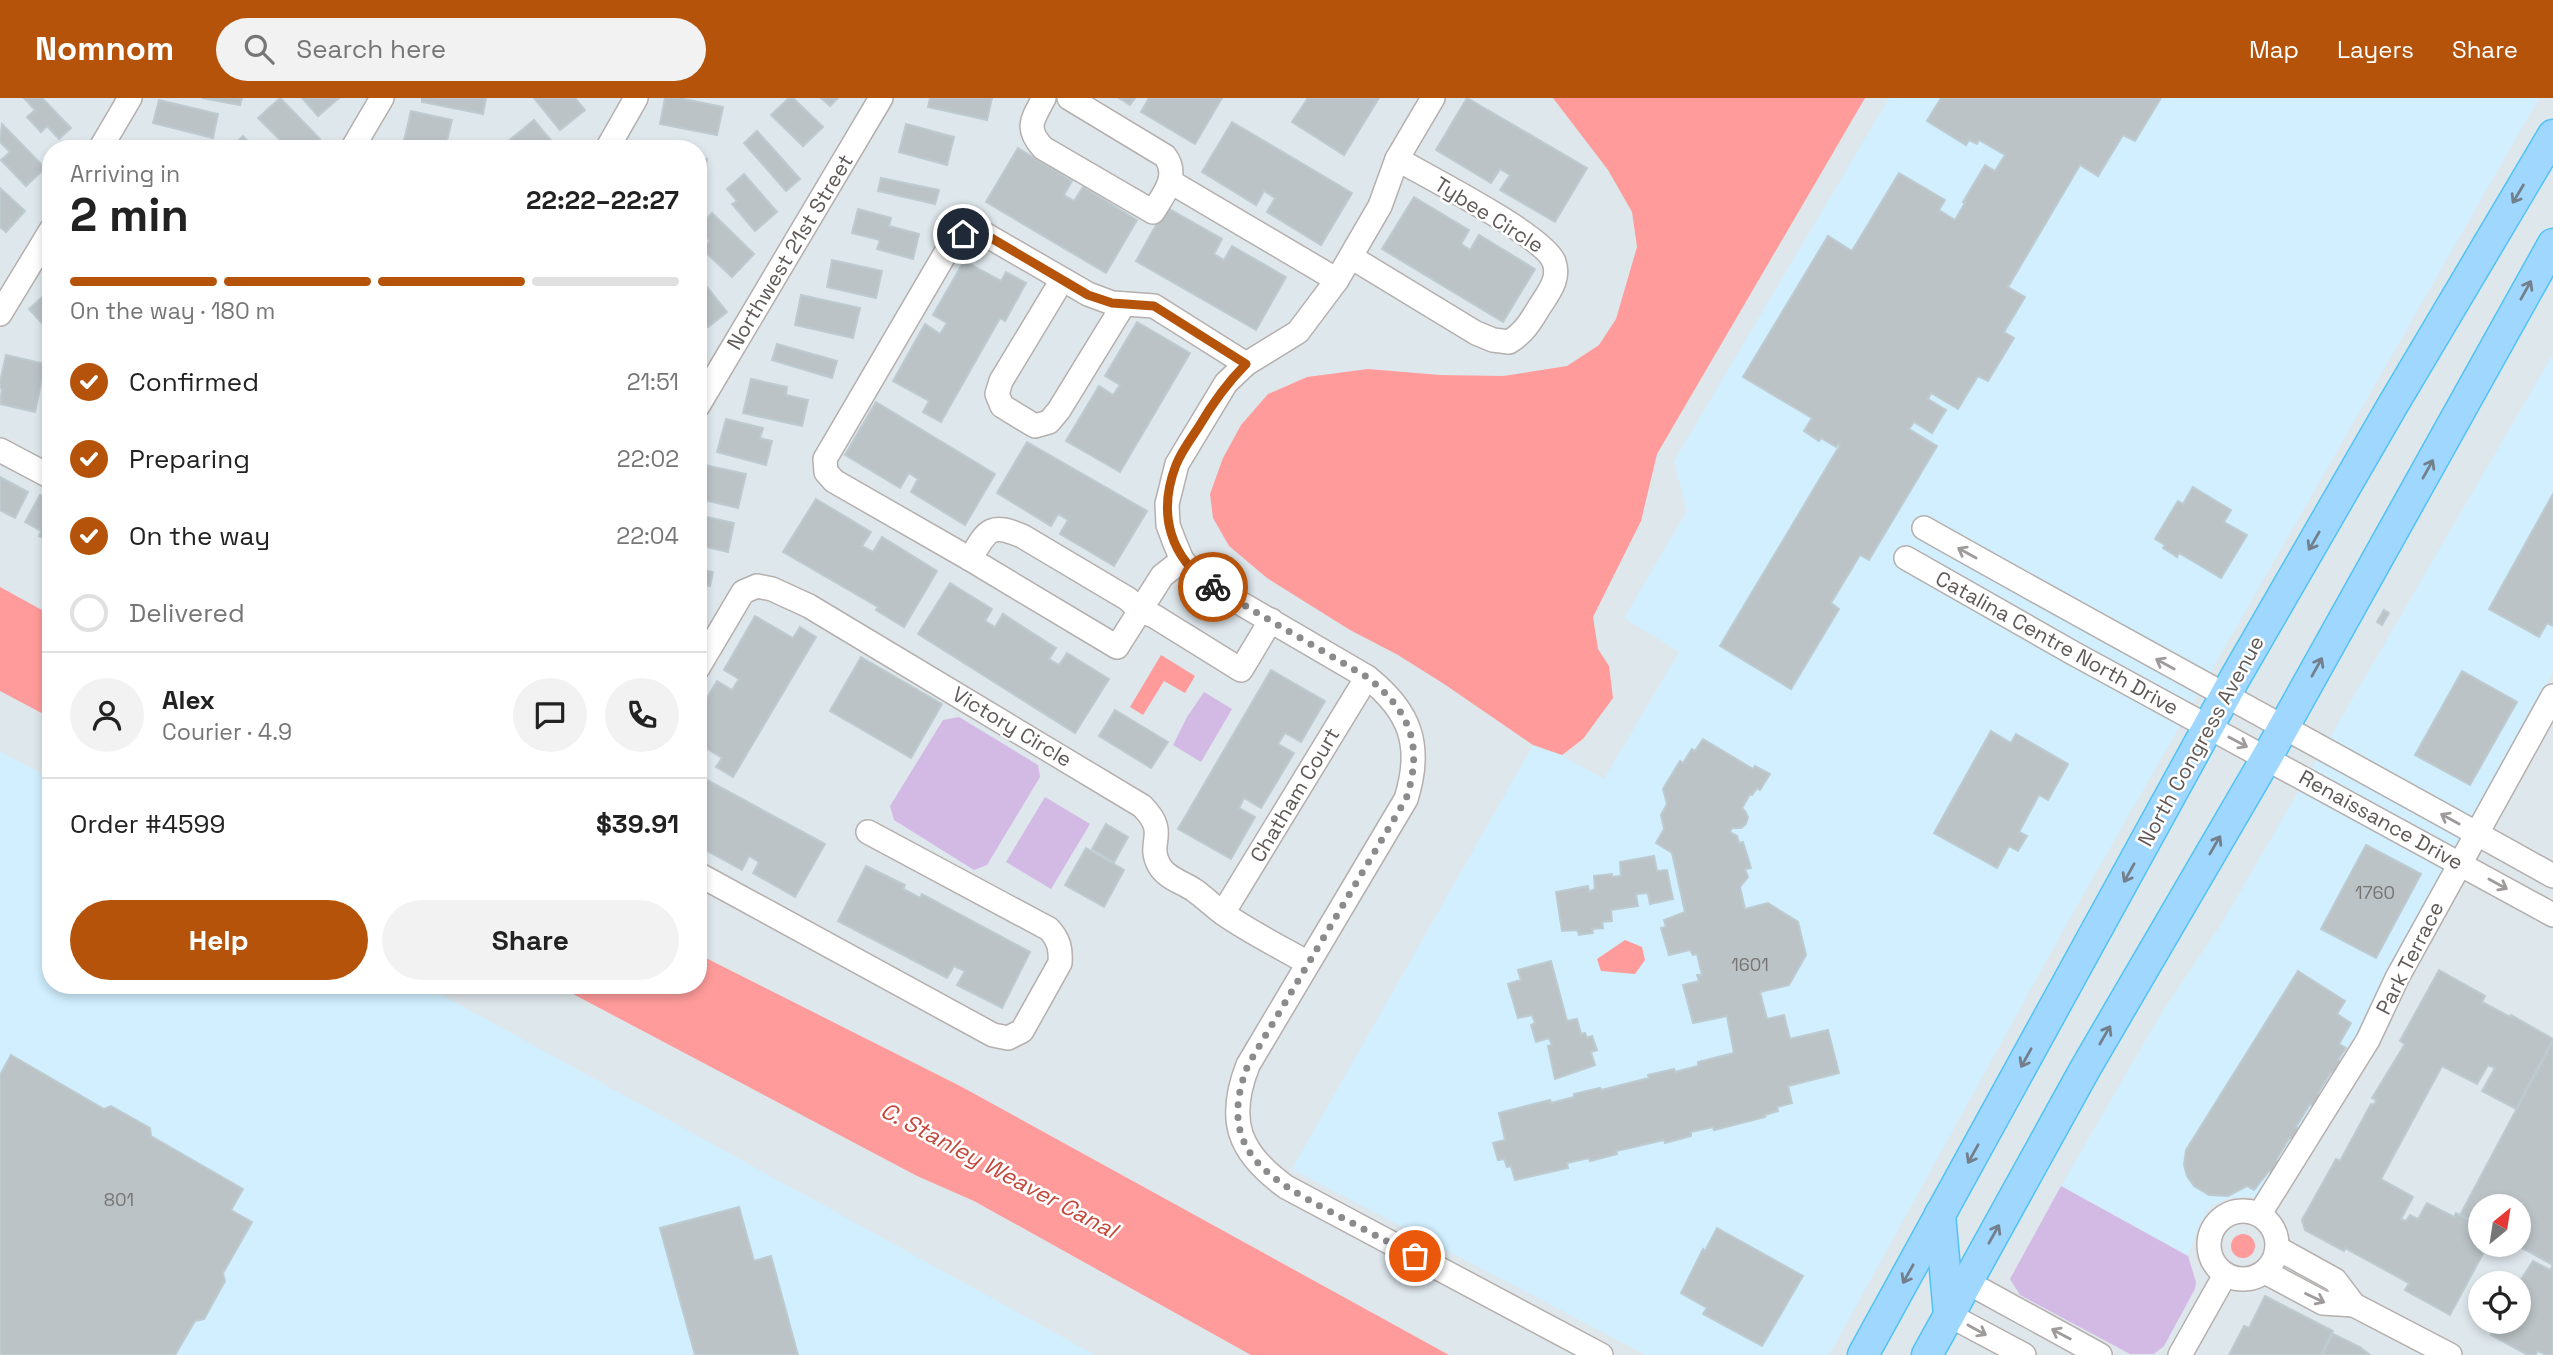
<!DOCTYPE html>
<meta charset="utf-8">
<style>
:root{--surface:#fff;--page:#f2f2f2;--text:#222;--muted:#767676;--line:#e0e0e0;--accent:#b45309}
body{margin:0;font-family:"Space Grotesk",sans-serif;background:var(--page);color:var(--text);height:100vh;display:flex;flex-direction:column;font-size:26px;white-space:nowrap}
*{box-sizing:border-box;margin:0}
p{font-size:23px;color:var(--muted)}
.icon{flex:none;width:38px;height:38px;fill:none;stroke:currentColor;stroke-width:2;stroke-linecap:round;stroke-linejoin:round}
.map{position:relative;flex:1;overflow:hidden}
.sheet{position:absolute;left:42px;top:42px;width:665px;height:854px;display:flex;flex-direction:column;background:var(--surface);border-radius:28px;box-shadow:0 4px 10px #0003}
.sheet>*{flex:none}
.needle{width:46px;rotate:30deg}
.fabs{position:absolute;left:2468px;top:1096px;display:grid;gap:14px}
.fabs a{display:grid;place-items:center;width:63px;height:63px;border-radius:50%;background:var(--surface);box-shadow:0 4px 10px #0003;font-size:35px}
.pin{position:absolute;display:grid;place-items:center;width:60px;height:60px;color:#fff;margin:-30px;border:4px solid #fff;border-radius:50%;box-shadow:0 2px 7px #0007}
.courier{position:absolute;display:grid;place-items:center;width:70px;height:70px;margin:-35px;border:5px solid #b45309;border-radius:50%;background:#fff;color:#222;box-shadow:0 2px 9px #0007}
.headline em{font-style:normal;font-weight:600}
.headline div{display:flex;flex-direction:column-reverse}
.headline{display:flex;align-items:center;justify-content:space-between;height:119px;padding:0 28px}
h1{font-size:46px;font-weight:600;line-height:52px}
.bar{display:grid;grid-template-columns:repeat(4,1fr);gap:10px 7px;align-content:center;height:84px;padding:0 28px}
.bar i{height:9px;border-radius:5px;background:var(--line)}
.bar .selected{background:var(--accent)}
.bar p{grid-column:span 4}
.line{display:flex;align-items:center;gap:18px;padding:0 28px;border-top:2px solid var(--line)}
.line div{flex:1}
.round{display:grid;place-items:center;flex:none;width:74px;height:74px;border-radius:37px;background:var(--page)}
ol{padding:0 28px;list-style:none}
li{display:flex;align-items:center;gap:21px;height:77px}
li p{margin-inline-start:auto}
li .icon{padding:7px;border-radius:50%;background:var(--accent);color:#fff;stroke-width:4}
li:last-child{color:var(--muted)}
li i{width:38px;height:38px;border:4px solid var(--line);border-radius:50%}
.primary-button{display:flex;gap:14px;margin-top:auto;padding:14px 28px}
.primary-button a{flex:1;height:80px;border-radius:42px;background:var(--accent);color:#fff;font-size:28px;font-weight:600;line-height:80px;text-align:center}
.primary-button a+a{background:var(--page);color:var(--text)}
header{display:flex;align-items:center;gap:42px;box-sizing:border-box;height:98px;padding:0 35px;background:var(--accent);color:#fff}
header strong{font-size:33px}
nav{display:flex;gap:38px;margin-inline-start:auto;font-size:24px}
.search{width:490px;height:63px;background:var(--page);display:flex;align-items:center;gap:18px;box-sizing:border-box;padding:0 24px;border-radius:38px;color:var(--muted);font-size:26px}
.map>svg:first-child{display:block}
</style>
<header>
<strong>Nomnom</strong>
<div class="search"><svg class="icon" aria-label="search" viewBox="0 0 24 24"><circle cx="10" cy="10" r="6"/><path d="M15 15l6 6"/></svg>Search here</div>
<nav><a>Map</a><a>Layers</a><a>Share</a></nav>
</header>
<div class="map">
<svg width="2553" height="1257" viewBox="0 0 2553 1257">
<rect width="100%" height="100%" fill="#dee7ec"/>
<g fill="#d1effe">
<path d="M1889 0H2539L2070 820 1829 1257H1646L1292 1071 1533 647 1562 657 1604 681 1679 554 1624 520 1687 413 1674 363Z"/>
<path d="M2553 256V574L2393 862 2349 953 2257 1100 2250 1098 2230 1100 2211 1108 2200 1124 2188 1158 2061 1088 2162 914 2223 823Z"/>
<path d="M0 653 51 681V887H424L1095 1257H0Z"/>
</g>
<g fill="#d2bae5">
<path d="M1204 594 1232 611 1201 664 1173 647 1187 619Z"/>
<path d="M959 619 1038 667 1040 679 987 767 974 772 894 722 890 708 943 622Z"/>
<path d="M1045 699 1090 726 1051 791 1006 764Z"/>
<path d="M2061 1088 2188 1158 2196 1184 2195 1191 2164 1248 2154 1256H2130L2020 1197 2010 1181Z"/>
</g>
<g fill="#ff9c9b">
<path d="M1553 0H1865L1657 356 1641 423 1593 519 1598 551 1609 568 1613 600 1583 641 1562 657 1533 647 1444 586 1398 557 1350 532 1267 480 1229 448 1213 420 1210 396 1223 360 1241 327 1268 296 1307 279 1368 271 1440 277 1503 278 1567 268 1599 247 1616 221 1637 149 1632 114 1608 72Z"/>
<path d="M0 489 51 517V620L0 593Z"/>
<path d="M1161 557 1195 578 1185 595 1164 583 1143 617 1130 609Z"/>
<path d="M1625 842 1642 849 1645 862 1635 876 1601 873 1597 861Z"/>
<path d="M698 856 962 989 1449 1257H1251L974 1103 917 1078 556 887H698Z"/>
<circle cx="2243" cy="1148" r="12"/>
</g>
<g fill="#bbc3c6" stroke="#bdcbd0" stroke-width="2">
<path d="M24 0H42L71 30 59 41 47 28 41 34 27 19 35 12Z"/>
<path d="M202 0H242L240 7Z"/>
<path d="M280 0 320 41 309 51H289L258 20Z"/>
<path d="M302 0H339L318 18Z"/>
<path d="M422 0H486L483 16 422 4Z"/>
<path d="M534 0H575L585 12 560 32Z"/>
<path d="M665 0H679L723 9 717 37 660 26Z"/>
<path d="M789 0H793L823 29 803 48 771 17Z"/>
<path d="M821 0H838L830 8Z"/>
<path d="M930 0H992L987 22 928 9Z"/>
<path d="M1119 0H1135L1130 7Z"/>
<path d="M1149 0H1222L1195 46 1141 14Z"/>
<path d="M1308 0H1379L1344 57 1292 24Z"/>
<path d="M1467 0 1587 70 1555 124 1500 92 1510 77 1500 71 1491 85 1436 52Z"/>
<path d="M1941 0H2161L2135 43 2123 37 2098 78 2080 67 2008 189 2025 199 2004 234 2014 240 1988 283 1978 278 1958 311 1931 295 1928 301 1946 312 1932 335 1914 324 1909 331 1937 348 1869 462 1860 457 1831 505 1839 511 1791 591 1720 548 1840 347 1838 346 1836 349 1821 340 1819 343 1804 333 1812 320 1743 279 1828 138 1852 153 1899 75 1945 102 1939 112 1955 122 1965 105 1963 104 1985 67 1995 73 2005 57 1979 42 1977 46 1969 42 1966 47 1927 23Z"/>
<path d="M159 2 218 16 213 40 153 25Z"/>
<path d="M411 13 452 22 445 51H402Z"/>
<path d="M534 22 558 51H511L506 45Z"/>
<path d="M1232 24 1352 95 1321 147 1267 114 1275 100 1264 93 1256 107 1202 74Z"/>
<path d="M2 26 45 70 26 88 1 62 10 54 0 44Z"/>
<path d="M906 26 954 39 947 67 899 54Z"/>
<path d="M757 33 800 81 786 93 744 45Z"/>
<path d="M243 38 255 51H234L232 49Z"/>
<path d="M1018 50 1072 83 1064 97 1074 103 1083 89 1137 122 1106 175 986 104Z"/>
<path d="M698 59 707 61 705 75 698 74Z"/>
<path d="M744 76 777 114 755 133 732 106 737 103 727 91Z"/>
<path d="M881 80 939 92 935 106 878 93Z"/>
<path d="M0 90 25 113 6 134 0 129Z"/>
<path d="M1414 99 1469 132 1461 146 1470 152 1479 137 1535 171 1503 224 1382 151Z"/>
<path d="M1166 109 1222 141 1214 156 1224 162 1232 148 1286 179 1256 232 1136 163Z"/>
<path d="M858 111 891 120 889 128 919 136 913 161 877 151 880 142 852 135Z"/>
<path d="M712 115 754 156 732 179 702 151 710 143 698 130Z"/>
<path d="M832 162 882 173 876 200 827 189Z"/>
<path d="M964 163 1001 183 1006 174 1026 185 1005 223 1000 220 941 324 923 314 929 303 893 283 925 226 940 236 947 225 933 217Z"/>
<path d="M698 178 727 214 708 229 698 217Z"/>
<path d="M51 191V230L48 232 29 211Z"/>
<path d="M801 197 860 210 853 240 795 227Z"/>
<path d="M1137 224 1190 255 1120 374 1066 343 1099 288 1113 297 1120 287 1105 278Z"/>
<path d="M777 246 837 263 832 280 772 262Z"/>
<path d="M6 257 45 266 35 314 0 306 2 291 0 290V284Z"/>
<path d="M751 281 787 289 786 297 808 302 802 328 743 315Z"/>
<path d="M876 304 995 376 965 427 911 394 918 381 909 375 900 390 845 357Z"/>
<path d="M51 314V337L45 335Z"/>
<path d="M726 321 763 330 760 340 772 343 766 367 717 354Z"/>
<path d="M1027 344 1147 413 1114 468 1060 436 1068 422 1058 416 1051 428 997 395Z"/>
<path d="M700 366 746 376 738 410 704 402 705 393 698 392Z"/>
<path d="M0 379 28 394 15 420 0 412Z"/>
<path d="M2193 389 2231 412 2224 424 2247 437 2221 480 2179 455 2177 459 2171 455 2163 450 2165 447 2155 441 2178 403 2183 406Z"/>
<path d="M2553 396V528L2547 525 2539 539 2489 511Z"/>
<path d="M40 397 51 402V444L39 438 41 433 25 424Z"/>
<path d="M816 401 871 434 862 448 873 454 882 439 937 473 904 529 876 512 878 509 783 454Z"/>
<path d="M698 417 734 425 728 454 698 447Z"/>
<path d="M698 471 713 474 710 488 698 486Z"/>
<path d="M950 485 992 511 985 523 995 529 1003 516 1056 550 1049 561 1059 567 1067 555 1109 581 1075 635 918 536Z"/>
<path d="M2384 512 2389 515 2382 527 2377 524Z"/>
<path d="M755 518 793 540 800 529 816 539 733 679 716 669 722 660 698 645V615L717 583 732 592 739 581 724 572Z"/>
<path d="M861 559 942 606 911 660 830 613Z"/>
<path d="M1271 572 1325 603 1301 644 1285 635 1278 646 1294 655 1261 710 1244 700 1239 710 1255 719 1231 761 1178 731Z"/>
<path d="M2462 573 2517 604 2470 687 2415 657Z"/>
<path d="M1115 612 1168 644 1151 670 1099 638Z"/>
<path d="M1991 633 2011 645 2016 636 2068 666 2048 702 2039 697 2019 734 2027 738 2018 753 2009 748 1997 770 1934 735Z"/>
<path d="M1703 641 1753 671 1755 668 1770 676 1760 692 1757 690 1752 697 1750 696 1742 710 1745 713 1748 719 1746 726 1741 730H1732L1730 734 1737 738 1739 745 1743 744 1751 770 1745 771 1748 779 1740 789 1745 811 1768 805 1798 824 1806 857 1789 887 1760 894 1767 921 1784 917 1790 941 1828 932 1839 975 1788 988 1792 1005 1777 1009 1778 1013 1765 1017V1019L1714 1032 1713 1029 1691 1034V1038L1665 1045 1664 1042 1616 1053 1617 1056 1590 1063 1589 1060 1567 1065 1568 1070 1515 1082 1511 1068 1507 1069 1504 1061 1498 1062 1493 1045 1505 1042 1499 1015 1550 1002 1551 1005 1574 999V996L1600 990 1601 992 1649 980 1648 977 1674 971 1675 974 1698 968V964L1734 955 1727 918 1693 925 1683 887 1699 883 1697 877H1702L1697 856 1693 857 1690 852 1669 857 1661 830 1666 829 1664 822 1685 814 1672 755 1656 745 1664 731 1661 717 1667 706 1663 691 1680 663 1683 665 1692 651 1695 653Z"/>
<path d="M698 677 825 746 795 799 753 775 759 764 749 758 742 772 698 748Z"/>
<path d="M1106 726 1128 739 1114 764 1092 751Z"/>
<path d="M2366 747 2421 776 2376 860 2321 831Z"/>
<path d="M1086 750 1124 772 1104 809 1065 787Z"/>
<path d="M1654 758 1657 773 1667 772 1673 801 1650 806 1648 795 1636 796 1638 808 1611 812 1612 823 1602 824 1603 830 1592 831 1593 835 1579 837 1577 832 1562 833 1556 794 1588 788 1589 794 1595 791 1594 778 1612 776V779L1621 778 1620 764Z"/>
<path d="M866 768 905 787 903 791 920 800 922 796 1030 854 1002 910 957 887 965 873 954 868 947 880 838 823Z"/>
<path d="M1551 863 1567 923 1577 921 1581 936 1585 935 1587 940 1592 938 1597 952 1591 954 1595 967 1555 981 1548 948 1552 947 1549 940 1536 944 1531 927 1535 925 1532 917 1518 920 1508 886 1521 882 1518 872Z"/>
<path d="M2439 872 2485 898 2482 904 2510 919 2511 917 2553 941 2516 1011 2482 993 2495 970 2488 967 2477 986 2442 968 2381 1081 2413 1099 2401 1121 2406 1123 2410 1117 2418 1121 2427 1105 2454 1119 2456 1115 2477 1126 2475 1131 2480 1134V1146L2487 1148 2450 1217 2405 1192 2409 1185 2345 1150 2344 1153 2305 1132 2302 1122 2336 1061 2340 1063 2371 1006 2373 1007 2375 1005 2376 1002 2372 1000 2405 946 2400 943Z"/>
<path d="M2298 873 2345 903 2337 916 2351 925 2339 946 2346 950 2338 962 2341 964 2334 976 2331 974 2318 995 2320 997 2313 1008 2310 1006 2296 1029 2299 1031 2292 1041 2290 1039 2276 1062 2279 1064 2272 1075 2269 1073 2254 1092 2247 1088 2228 1098 2209 1097 2194 1088 2187 1078 2184 1067 2186 1052Z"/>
<path d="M2553 943V1167L2515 1146H2518V1108H2480V1128L2460 1117Z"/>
<path d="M11 957 104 1011 111 1008 150 1030 151 1038 243 1091 231 1112 252 1124 223 1175 225 1183 204 1221 195 1223 175 1257H0V977Z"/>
<path d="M739 1109 754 1163 771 1158 798 1257H695L660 1130Z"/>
<path d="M1717 1130 1803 1178 1762 1248 1703 1216 1707 1210 1681 1195 1703 1151 1705 1153Z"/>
<path d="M2533 1163 2550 1172 2553 1167V1257H2546L2538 1253 2535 1257H2528L2491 1237 2498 1223H2518V1186Z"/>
<path d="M2265 1198 2333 1233 2321 1257H2229L2244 1228 2249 1230Z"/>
<path d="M2333 1236 2360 1249 2370 1257H2322Z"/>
</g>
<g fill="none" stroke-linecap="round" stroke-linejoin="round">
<defs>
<g id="minor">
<path d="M1044 0C1032 22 1025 30 1043 50L1153 114C1163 97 1180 78 1165 58L1069 0"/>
<path d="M1433 0 1397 61 1380 108 1337 182 1298 234 1246 266 1226 285 1177 366 1167 406 1168 427 1174 443 1182 462 1196 477 1211 488 1367 579C1410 613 1423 647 1406 701L1248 967C1226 1023 1239 1055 1286 1089L1601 1257"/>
<path d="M100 51 130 0"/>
<path d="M352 51 382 0"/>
<path d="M607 51 636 0"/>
<path d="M1171 84 1337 182"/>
<path d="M1351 159 1476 235 1493 242 1509 244C1524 235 1531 223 1540 208 1549 194 1560 181 1554 164 1545 138 1426 78 1397 61"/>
<path d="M1062 182 1001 283 997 296 1002 308 1035 328 1049 324 1059 312 1124 206"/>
<path d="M0 216 51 132"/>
<path d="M698 308 881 0"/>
<path d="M0 352 51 379"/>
<path d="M1924 430C2133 548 2344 661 2553 778"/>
<path d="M1906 460 2073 555 2553 817"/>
<path d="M970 461C987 433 989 424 1022 438L1128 501 1140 513 1154 518 1241 572 1271 522"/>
<path d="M1182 462 1162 478 1117 549 970 461 834 383 826 374 825 361 948 151 963 136 981 134 1088 196 1112 205 1154 208 1246 266"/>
<path d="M698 570 743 494 757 488 772 491 809 508 1142 708C1170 736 1146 743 1159 767 1166 780 1182 784 1194 792 1204 799 1213 808 1224 816 1250 834 1280 849 1308 865"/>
<path d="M698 776 993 937 1008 940 1022 933 1060 865C1061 851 1059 842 1049 831L868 734"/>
<path d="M1223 815 1367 579"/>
<circle cx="2243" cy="1147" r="34"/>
<path d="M2259 1117 2368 942 2397 880 2553 598"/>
<path d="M2277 1150 2335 1182 2354 1207 2450 1257"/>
<path d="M2265 1174 2323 1205 2354 1207"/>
<path d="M1967 1184 2100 1257"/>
<path d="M1949 1217 2024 1257"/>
<path d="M2180 1257 2225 1177"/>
</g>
<g id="major">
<path d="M1940 1116 1949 1217"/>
<path d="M1863 1257 2235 580 2391 310 2553 37"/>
<path d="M1927 1257 2085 971 2267 659 2553 146"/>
</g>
</defs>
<use href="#minor" stroke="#b5afad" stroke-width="26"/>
<use href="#major" stroke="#4fc3f4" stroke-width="33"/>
<use href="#minor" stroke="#fff" stroke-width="23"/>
<use href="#major" stroke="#a0d7ff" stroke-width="30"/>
</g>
<defs><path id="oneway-shaft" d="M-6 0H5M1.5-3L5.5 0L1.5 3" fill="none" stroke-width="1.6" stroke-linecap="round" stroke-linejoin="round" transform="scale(1.75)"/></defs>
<g stroke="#737f8a">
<use href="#oneway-shaft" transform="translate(2518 96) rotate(121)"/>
<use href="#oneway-shaft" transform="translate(2526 192) rotate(-61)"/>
<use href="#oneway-shaft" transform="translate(2428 371) rotate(-61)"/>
<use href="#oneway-shaft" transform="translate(2314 443) rotate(120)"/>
<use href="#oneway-shaft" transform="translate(2317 569) rotate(-61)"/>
<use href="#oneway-shaft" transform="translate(2215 747) rotate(-60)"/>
<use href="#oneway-shaft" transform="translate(2129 775) rotate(119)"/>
<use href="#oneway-shaft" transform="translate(2105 937) rotate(-60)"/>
<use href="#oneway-shaft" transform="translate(2026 960) rotate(119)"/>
<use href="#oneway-shaft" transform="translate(1973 1056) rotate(119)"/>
<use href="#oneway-shaft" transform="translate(1994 1136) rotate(-61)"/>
<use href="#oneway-shaft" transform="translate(1908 1176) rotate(119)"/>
</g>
<g stroke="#a09b9b">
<use href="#oneway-shaft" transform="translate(1967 455) rotate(-151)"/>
<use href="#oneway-shaft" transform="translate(2165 566) rotate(-151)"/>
<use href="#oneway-shaft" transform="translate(2238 644) rotate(28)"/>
<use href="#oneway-shaft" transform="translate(2450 721) rotate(-151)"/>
<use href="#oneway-shaft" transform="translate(2498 786) rotate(29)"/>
<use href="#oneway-shaft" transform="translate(2315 1200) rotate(25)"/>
<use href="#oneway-shaft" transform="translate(1977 1232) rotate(29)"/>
<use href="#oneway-shaft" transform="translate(2061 1236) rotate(-152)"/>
</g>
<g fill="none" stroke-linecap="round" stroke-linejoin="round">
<path stroke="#8c8b8c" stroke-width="7" stroke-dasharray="0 12.6" d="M1213 489 1367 579C1410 613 1424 647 1406 701L1248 967C1215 1051 1267 1080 1333 1115 1360 1129 1388 1144 1415 1158"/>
<path stroke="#b45309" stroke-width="9" d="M963 136 981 134 1088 197 1112 205 1154 208 1246 266C1226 286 1212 306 1198 330 1190 342 1181 354 1176 367 1157 416 1170 460 1213 489"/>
</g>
<g text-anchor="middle" stroke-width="5" stroke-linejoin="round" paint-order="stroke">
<g font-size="18" fill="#777474">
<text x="2375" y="801">1760</text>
<text x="1750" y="873">1601</text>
<text x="119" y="1108">801</text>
</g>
<g font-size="21" fill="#605958" stroke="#fff">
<text transform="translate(1489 117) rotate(32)" y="7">Tybee Circle</text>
<text transform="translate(790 154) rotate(-59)" y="7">Northwest 21st Street</text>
<text transform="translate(2057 545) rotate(29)" y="7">Catalina Centre North Drive</text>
<text transform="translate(1012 629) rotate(31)" y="7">Victory Circle</text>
<text transform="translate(2201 643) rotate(-61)" y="7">North Congress Avenue</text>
<text transform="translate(1295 697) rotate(-59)" y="7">Chatham Court</text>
<text transform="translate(2381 722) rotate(29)" y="7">Renaissance Drive</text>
<text transform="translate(2410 860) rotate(-63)" y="7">Park Terrace</text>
</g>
<g font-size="23" font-style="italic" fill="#c4493c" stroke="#fff">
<text transform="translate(999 1072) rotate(28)" y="8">C. Stanley Weaver Canal</text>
</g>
</g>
</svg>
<div class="fabs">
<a><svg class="needle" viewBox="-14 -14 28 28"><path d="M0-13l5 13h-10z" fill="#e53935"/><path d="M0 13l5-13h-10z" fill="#767676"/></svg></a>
<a><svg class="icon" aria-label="locate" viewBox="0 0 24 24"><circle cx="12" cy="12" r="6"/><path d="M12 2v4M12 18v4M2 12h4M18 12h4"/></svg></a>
</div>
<div class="pin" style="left:1415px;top:1158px;background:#ea580c"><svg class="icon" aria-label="bag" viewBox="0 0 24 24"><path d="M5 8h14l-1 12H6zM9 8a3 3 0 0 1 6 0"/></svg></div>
<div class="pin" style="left:963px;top:136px;background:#1f2937"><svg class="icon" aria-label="home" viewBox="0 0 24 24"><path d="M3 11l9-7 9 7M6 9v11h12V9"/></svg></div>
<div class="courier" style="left:1213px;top:489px"><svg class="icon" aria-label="bike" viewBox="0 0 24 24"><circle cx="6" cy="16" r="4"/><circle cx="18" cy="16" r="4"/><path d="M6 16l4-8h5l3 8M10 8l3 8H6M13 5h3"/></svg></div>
<section class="sheet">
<div class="headline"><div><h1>2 min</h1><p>Arriving in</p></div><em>22:22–22:27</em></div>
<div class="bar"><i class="selected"></i><i class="selected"></i><i class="selected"></i><i></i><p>On the way · 180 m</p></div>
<ol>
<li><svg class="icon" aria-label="check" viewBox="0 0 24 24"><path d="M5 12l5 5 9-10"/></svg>Confirmed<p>21:51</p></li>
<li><svg class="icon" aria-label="check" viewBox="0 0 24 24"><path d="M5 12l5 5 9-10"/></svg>Preparing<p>22:02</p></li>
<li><svg class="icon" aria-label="check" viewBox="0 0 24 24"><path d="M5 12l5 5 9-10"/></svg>On the way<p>22:04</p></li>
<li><i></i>Delivered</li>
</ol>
<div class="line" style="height:126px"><a class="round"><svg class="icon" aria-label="person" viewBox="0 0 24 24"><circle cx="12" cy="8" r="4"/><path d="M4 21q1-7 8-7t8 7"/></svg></a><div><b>Alex</b><p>Courier · 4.9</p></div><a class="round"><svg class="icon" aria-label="chat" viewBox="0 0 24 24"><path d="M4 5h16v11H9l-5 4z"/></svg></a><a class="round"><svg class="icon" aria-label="phone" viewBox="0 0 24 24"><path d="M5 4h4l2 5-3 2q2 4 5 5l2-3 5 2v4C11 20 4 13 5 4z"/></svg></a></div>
<div class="line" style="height:91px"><div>Order #4599</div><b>$39.91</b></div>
<div class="primary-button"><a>Help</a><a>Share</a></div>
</section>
</div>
